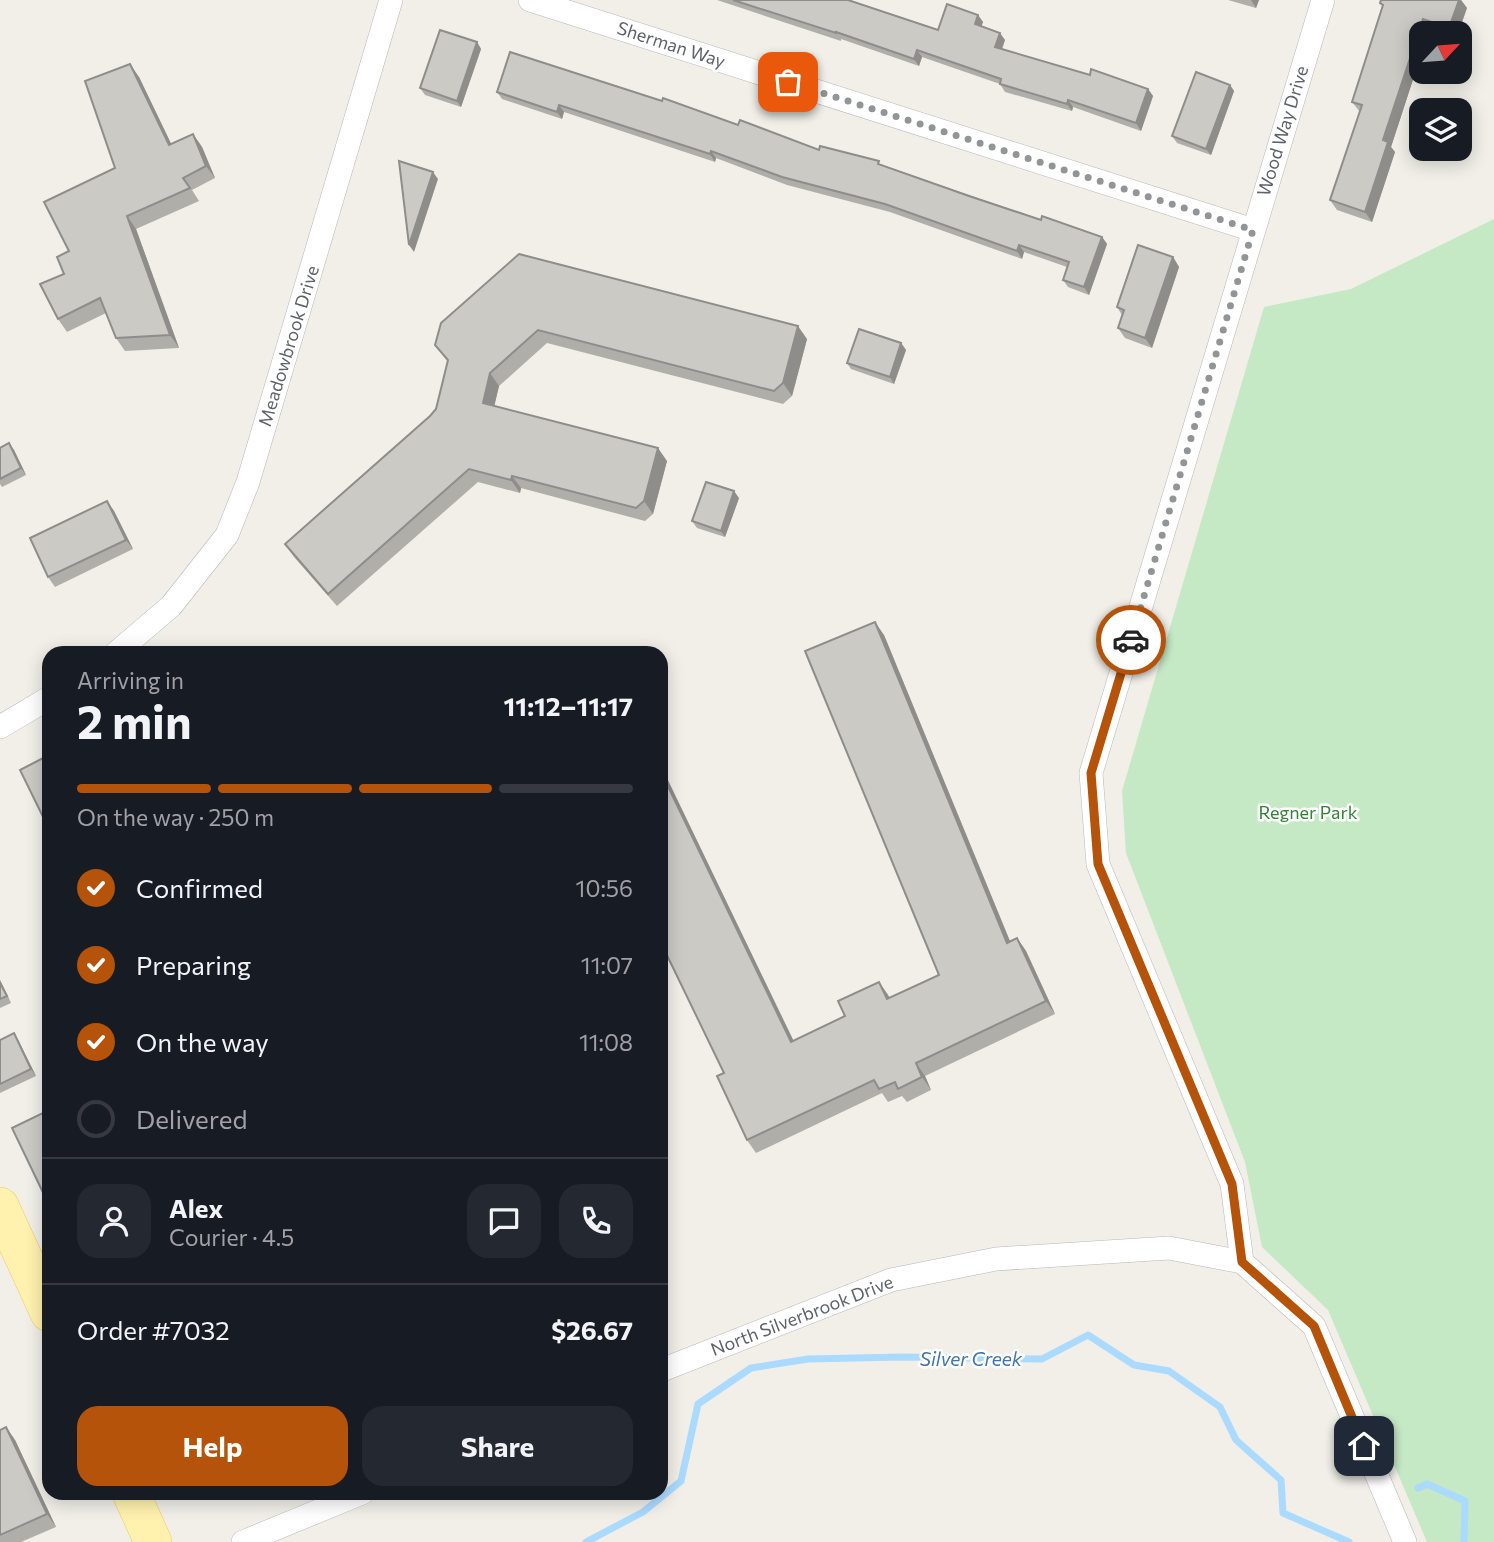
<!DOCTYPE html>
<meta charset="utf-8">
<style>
:root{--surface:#171b24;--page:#242831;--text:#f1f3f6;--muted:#9ea1a6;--line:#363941;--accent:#b45309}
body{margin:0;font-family:Commissioner,sans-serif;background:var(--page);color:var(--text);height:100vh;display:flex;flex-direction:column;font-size:26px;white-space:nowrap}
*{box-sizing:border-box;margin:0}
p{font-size:23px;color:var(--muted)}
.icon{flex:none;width:38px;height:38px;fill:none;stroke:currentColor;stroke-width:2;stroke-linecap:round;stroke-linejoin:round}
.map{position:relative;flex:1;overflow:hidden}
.panel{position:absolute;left:42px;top:646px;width:626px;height:854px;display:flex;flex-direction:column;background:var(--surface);border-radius:21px;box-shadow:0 4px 18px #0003}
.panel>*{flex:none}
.needle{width:46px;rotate:64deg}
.tools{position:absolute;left:1409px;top:21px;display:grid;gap:14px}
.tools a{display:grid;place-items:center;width:63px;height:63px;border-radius:14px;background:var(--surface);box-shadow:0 4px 18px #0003;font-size:35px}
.pin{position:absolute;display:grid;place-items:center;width:60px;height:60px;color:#fff;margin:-30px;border-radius:14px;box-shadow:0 4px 10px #0006}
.courier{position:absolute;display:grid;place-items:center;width:70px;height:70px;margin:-35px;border:5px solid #b45309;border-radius:50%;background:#fff;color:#222;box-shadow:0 2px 9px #0007}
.overview em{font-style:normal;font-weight:700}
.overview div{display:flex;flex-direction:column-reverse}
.overview{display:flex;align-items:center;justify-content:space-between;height:119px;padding:0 35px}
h1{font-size:46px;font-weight:700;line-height:52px}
.bar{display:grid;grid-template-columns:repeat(4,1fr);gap:10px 7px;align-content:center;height:84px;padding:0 35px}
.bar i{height:9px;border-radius:5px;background:var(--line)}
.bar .selected{background:var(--accent)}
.bar p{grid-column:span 4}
.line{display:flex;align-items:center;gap:18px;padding:0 35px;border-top:2px solid var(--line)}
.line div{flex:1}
.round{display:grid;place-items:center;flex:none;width:74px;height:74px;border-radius:21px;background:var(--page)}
ol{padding:0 35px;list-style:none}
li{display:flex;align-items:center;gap:21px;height:77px}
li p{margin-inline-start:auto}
li .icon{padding:7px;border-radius:50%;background:var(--accent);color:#fff;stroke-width:4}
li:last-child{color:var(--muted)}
li i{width:38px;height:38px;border:4px solid var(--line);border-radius:50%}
.primary-button{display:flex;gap:14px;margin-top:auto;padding:14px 35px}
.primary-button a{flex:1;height:80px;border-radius:21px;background:var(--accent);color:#fff;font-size:28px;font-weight:700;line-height:80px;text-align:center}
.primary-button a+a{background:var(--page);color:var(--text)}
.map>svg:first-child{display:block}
</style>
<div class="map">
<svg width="1494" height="1542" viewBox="0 0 1494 1542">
<rect width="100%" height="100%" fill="#f1efe8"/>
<path fill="#c5e8c5" d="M1494 219V1542H1427L1328 1310 1262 1247 1245 1162 1126 853 1122 791 1264 307 1351 289Z"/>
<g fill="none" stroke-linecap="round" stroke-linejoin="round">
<g stroke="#aadaff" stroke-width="7">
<path d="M1418 1488 1427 1484 1465 1501 1464 1542"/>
<path d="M586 1542 643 1512 681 1481 698 1404 751 1368 808 1359 902 1357 1042 1359 1088 1335 1134 1365 1169 1371 1220 1407 1236 1440 1281 1480 1283 1513 1349 1542"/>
</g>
<defs>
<g id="minor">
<path d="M530 0 1253 230"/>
<path d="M116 653 171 606 227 535 248 482 391 0"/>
<path d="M0 727 49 698"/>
<path d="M1242 1262 1232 1184 1098 864 1091 773 1323 0"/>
<path d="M662 1370 891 1280 996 1259 1169 1248 1242 1262 1314 1326 1405 1542"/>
<path d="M243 1542 362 1493"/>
</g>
<g id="primary">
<path d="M0 1206 49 1313"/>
<path d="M131 1493 153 1542"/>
</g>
</defs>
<use href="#minor" stroke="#b5b8bc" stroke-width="24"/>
<use href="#primary" stroke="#f2c960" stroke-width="38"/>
<use href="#minor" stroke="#fff" stroke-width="23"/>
<use href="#primary" stroke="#fff2af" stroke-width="37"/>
</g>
<g fill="#afaea9">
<path d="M717 0H848L938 30 978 15 983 22 981 26 1005 40 1002 49 1090 75 1148 89 1153 96 1141 131 1073 107 1072 111 1005 92 1000 84 922 57 919 66 841 39V41Z"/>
<path d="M1228 0H1259L1256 8Z"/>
<path d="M1381 0H1461L1467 8 1458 33H1443L1430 29 1421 33V55L1391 147 1395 152 1372 222 1337 210 1330 200 1360 112 1352 102 1383 7 1380 3Z"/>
<path d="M477 42 481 49 461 107 425 95 420 88Z"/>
<path d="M139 77 171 144 193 134 202 147 215 178 192 190 199 201 136 229 179 348 125 351 116 338 106 313 67 332 58 319 64 274 69 251 115 168Z"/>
<path d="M1230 85 1234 91 1211 155 1177 143 1172 136Z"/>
<path d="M497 92 738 125 819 150 882 165 1041 220 1102 237 1107 244 1089 295 1068 287 1063 280 1067 267 1024 252 1022 259 890 212 787 185 716 158 715 162 564 112 562 119 502 99Z"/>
<path d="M1173 257 1179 267 1152 348 1125 338 1118 328 1122 315 1117 307Z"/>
<path d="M441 323 807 339 792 396 783 404 547 343 499 386 494 406 667 461 653 514 645 521 521 488 520 493 478 482 337 606 294 557 285 544 430 416 436 409 448 362 435 345Z"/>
<path d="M901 343 906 350 894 384 851 369 847 363Z"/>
<path d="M0 448 14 450 26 475 2 487 0 484Z"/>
<path d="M739 498 725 537 697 528 692 521Z"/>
<path d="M107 501 114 511 133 549 55 587 48 577Z"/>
<path d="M884 635 1010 941 1017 938 1026 951 1055 1014 925 1076 931 1090 907 1102 902 1096 888 1102 882 1093 756 1153 747 1140 724 1073 662 945V768L793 1041 845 1016 879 982 890 998 939 975Z"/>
<path d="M0 980 11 1003 0 1008Z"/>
<path d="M0 1040H18L36 1076 0 1093Z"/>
<path d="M6 1427 15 1440 56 1527 21 1542H0V1430Z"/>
</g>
<g fill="#8f8d8a">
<path d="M1251 0H1259L1256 8Z"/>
<path d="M1459 0H1461L1467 8 1458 33H1453L1449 28Z"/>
<path d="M978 15 983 22 980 31 975 24Z"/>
<path d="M1423 19 1430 29 1428 33H1421V55L1391 147 1395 152 1372 222 1365 212 1383 140Z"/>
<path d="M1000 33 1005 40 1000 54 995 47Z"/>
<path d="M477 42 481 49 461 107 457 101Z"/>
<path d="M917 50 922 57 919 66 914 59Z"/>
<path d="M130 64 139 77 178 158 169 145Z"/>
<path d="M1230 85 1234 91 1211 155 1206 149Z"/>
<path d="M1148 89 1153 96 1141 131 1136 123Z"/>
<path d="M1068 100 1073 107 1072 111 1067 104Z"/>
<path d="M559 105 564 112 562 119 557 112Z"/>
<path d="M193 134 202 147 215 178 206 166Z"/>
<path d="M711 151 716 158 715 162 710 154Z"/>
<path d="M433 172 438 179 414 252 409 245Z"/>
<path d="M127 216 136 229 179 348 170 335Z"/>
<path d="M1102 237 1107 244 1089 295 1084 287Z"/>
<path d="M1019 245 1024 252 1022 259 1017 251Z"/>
<path d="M1173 257 1179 267 1152 348 1145 338Z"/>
<path d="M798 326 807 339 792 396 783 383Z"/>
<path d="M901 343 906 350 894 384 890 377Z"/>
<path d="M490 373 499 386 492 416 483 403Z"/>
<path d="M9 443 14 450 26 475 21 468Z"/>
<path d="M658 448 667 461 653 514 644 501Z"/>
<path d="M512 476 521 488 520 493 511 480Z"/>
<path d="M734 491 739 498 725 537 721 531Z"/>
<path d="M107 501 114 511 133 549 126 540Z"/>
<path d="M875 622 884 635 1016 956 1007 943Z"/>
<path d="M662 768 800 1054 791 1042 662 774Z"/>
<path d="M1017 938 1026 951 1055 1014 1046 1001Z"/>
<path d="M0 980 11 1003 0 983Z"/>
<path d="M879 982 888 995 896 1012 887 999Z"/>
<path d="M14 1033 18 1040 36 1076 31 1069Z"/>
<path d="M916 1063 925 1076 931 1090 922 1077Z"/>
<path d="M6 1427 15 1440 56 1527 47 1514Z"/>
</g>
<g fill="#cccac5" stroke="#8f8d8a" stroke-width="2">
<path d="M733 0H848L938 30 947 4 978 15 975 24 1000 33 995 47 1090 75 1091 69 1148 89 1136 123 1068 100 1067 104 1000 84 1001 79 917 50 914 59 836 32V33Z"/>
<path d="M1381 0H1459L1449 28 1423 19 1383 140 1388 142 1365 212 1330 200 1362 105 1352 102 1383 5 1380 3Z"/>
<path d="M440 30 477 42 457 101 420 88Z"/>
<path d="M510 52 662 101 663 98 738 125 740 120 819 150 820 146 879 161 878 164 969 196 1041 220 1042 216 1102 237 1084 287 1063 280 1069 262 1019 245 1017 251 885 204 782 177 711 151 710 154 559 105 557 112 497 92Z"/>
<path d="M130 64 169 145 193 134 206 166 183 178 190 188 127 216 170 335 116 338 100 298 58 319 40 284 64 274 57 257 69 251 44 202 115 168 85 81Z"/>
<path d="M1196 72 1230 85 1206 149 1172 136Z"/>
<path d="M399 161 433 172 409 245Z"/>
<path d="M1138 245 1173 257 1145 338 1118 328 1124 310 1117 307Z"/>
<path d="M519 254 798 326 783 383 774 391 538 330 490 373 483 403 658 448 644 501 636 508 512 476 511 480 469 469 328 594 285 544 430 416 436 409 448 360 435 345 441 323Z"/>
<path d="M859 329 901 343 890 377 847 363Z"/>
<path d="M9 443 21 468 0 479V448Z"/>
<path d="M706 482 734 491 721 531 692 521Z"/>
<path d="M107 501 126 540 48 577 30 538Z"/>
<path d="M875 622 1007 943 1017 938 1046 1001 916 1063 922 1077 898 1089 895 1082 879 1089 874 1080 747 1140 717 1076 724 1073 662 945V774L791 1042 845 1016 838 1001 879 982 887 999 939 975 805 651Z"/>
<path d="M49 755V829L20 770Z"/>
<path d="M0 983 7 996 0 999Z"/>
<path d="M14 1033 31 1069 0 1084V1040Z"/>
<path d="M49 1110V1205L12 1128Z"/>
<path d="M6 1427 47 1514 0 1535V1430Z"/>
</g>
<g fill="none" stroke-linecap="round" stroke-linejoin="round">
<path stroke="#929495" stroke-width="7" stroke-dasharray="0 12.6" d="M788 82 1253 230 1131 640"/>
<path stroke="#b45309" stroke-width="9" d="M1131 640 1091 773 1098 864 1232 1184 1242 1262 1314 1326 1364 1446"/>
</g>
<g text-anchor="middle" stroke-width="5" stroke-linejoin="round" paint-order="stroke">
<g font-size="18" fill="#5f6368" stroke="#fff">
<text transform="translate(671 45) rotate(18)" y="6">Sherman Way</text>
<text transform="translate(1283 131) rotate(-73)" y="6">Wood Way Drive</text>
<text transform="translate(289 346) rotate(-73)" y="6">Meadowbrook Drive</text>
<text transform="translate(802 1316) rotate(-21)" y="6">North Silverbrook Drive</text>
</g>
<g font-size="18" fill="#348238" stroke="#fff">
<text x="1308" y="819">Regner Park</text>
</g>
<g font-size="19" font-style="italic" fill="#4174aa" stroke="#fff">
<text x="971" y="1366">Silver Creek</text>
</g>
</g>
</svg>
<div class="tools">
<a><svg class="needle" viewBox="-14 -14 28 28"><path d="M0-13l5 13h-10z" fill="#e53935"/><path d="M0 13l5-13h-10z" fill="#9ea1a6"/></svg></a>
<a><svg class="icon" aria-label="layers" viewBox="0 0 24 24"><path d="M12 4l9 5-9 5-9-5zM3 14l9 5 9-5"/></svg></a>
</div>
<div class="pin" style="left:788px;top:82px;background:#ea580c"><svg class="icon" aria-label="bag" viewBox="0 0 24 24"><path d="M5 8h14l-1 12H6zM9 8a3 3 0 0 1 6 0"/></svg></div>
<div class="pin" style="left:1364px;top:1446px;background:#1f2937"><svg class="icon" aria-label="home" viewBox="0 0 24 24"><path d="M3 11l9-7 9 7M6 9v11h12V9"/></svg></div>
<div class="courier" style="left:1131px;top:640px"><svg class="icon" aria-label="car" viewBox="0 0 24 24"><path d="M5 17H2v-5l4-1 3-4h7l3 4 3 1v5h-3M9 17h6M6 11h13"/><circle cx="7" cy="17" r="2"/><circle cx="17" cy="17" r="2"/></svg></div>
<section class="panel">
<div class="overview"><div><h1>2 min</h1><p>Arriving in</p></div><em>11:12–11:17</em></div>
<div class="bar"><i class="selected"></i><i class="selected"></i><i class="selected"></i><i></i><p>On the way · 250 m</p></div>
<ol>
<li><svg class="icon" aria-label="check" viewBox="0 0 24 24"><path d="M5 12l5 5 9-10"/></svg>Confirmed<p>10:56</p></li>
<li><svg class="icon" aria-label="check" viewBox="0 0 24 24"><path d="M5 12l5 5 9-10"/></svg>Preparing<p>11:07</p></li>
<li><svg class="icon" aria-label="check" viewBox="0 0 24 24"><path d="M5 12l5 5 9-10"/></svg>On the way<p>11:08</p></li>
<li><i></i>Delivered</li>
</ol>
<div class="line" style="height:126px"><a class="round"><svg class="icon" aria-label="person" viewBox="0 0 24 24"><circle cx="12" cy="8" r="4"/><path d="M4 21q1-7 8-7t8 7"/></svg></a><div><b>Alex</b><p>Courier · 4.5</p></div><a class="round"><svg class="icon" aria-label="chat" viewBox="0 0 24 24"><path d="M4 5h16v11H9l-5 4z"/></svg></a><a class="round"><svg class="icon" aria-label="phone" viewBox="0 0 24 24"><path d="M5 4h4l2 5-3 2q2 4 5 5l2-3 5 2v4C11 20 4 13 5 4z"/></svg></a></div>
<div class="line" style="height:91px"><div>Order #7032</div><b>$26.67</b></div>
<div class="primary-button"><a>Help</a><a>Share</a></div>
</section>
</div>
